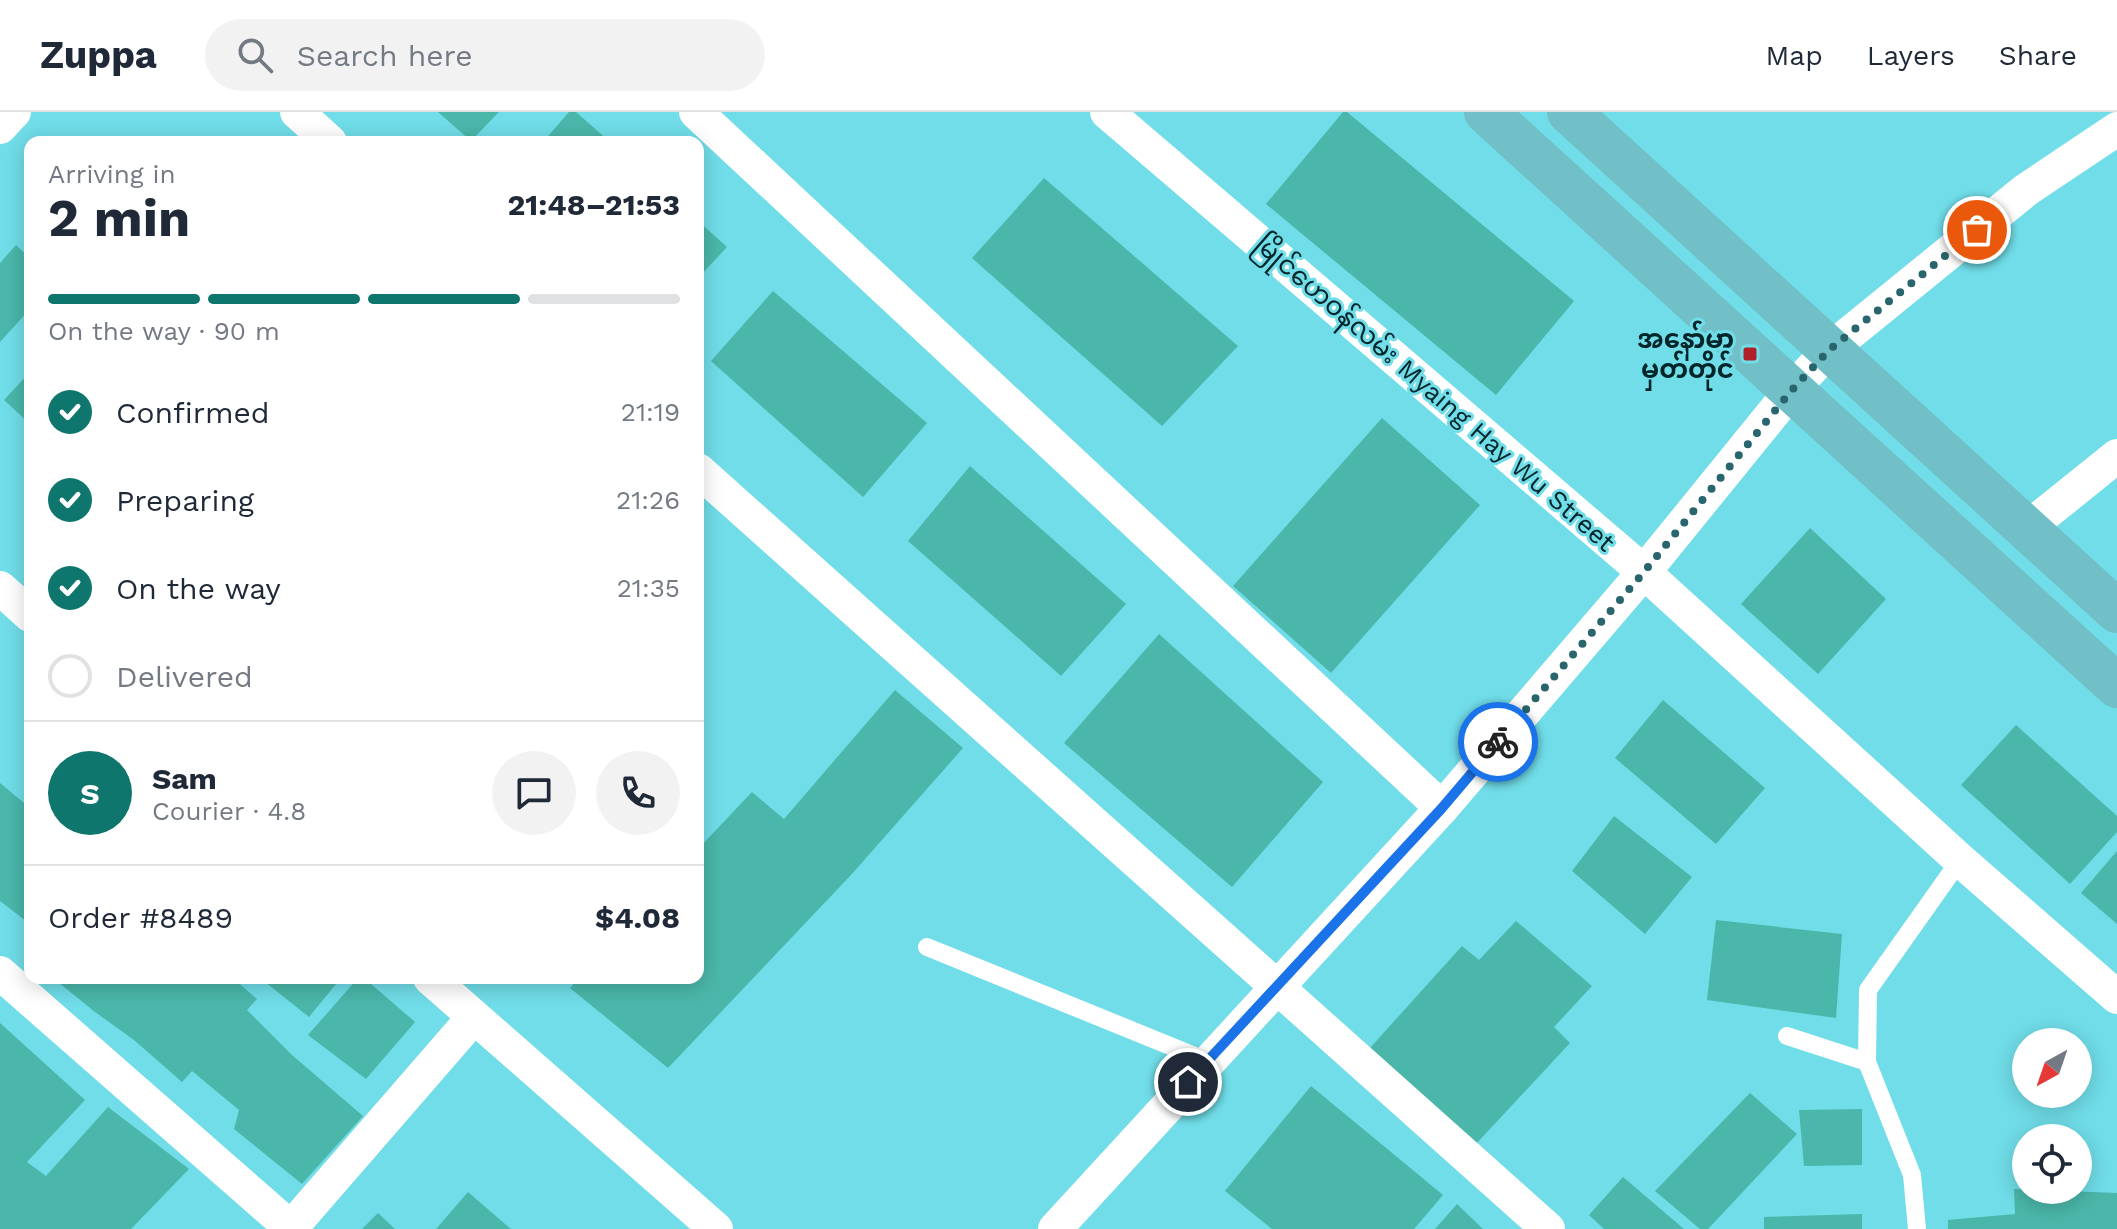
<!DOCTYPE html>
<meta charset="utf-8">
<style>
:root{--surface:#fff;--page:#f2f2f3;--text:#1f2937;--muted:#747a83;--line:#e0e1e3;--accent:#0f766e}
body{margin:0;font-family:"Work Sans","Noto Sans Myanmar",sans-serif;background:var(--page);color:var(--text);height:100vh;display:flex;flex-direction:column;font-size:30px;white-space:nowrap}
*{box-sizing:border-box;margin:0}
p{font-size:26px;color:var(--muted)}
.icon{flex:none;width:44px;height:44px;fill:none;stroke:currentColor;stroke-width:2;stroke-linecap:round;stroke-linejoin:round}
.map{position:relative;flex:1;overflow:hidden}
.sheet{position:absolute;left:24px;top:24px;width:680px;height:848px;display:flex;flex-direction:column;background:var(--surface);border-radius:16px;box-shadow:0 4px 20px #0003}
.sheet>*{flex:none}
.needle{width:52px;rotate:220deg}
.buttons{position:absolute;left:2012px;top:916px;display:grid;gap:16px}
.buttons a{display:grid;place-items:center;width:80px;height:80px;border-radius:50%;background:var(--surface);box-shadow:0 4px 20px #0003;font-size:40px}
.pin{position:absolute;display:grid;place-items:center;width:68px;height:68px;color:#fff;margin:-34px;border:4px solid #fff;border-radius:50%;box-shadow:0 2px 8px #0007}
.courier{position:absolute;display:grid;place-items:center;width:80px;height:80px;margin:-40px;border:6px solid #1a73e8;border-radius:50%;background:#fff;color:#222;box-shadow:0 2px 10px #0007}
.headline em{font-style:normal;font-weight:700}
.headline div{display:flex;flex-direction:column-reverse}
.headline{display:flex;align-items:center;justify-content:space-between;height:136px;padding:0 24px}
h1{font-size:52px;font-weight:700;line-height:60px}
.bar{display:grid;grid-template-columns:repeat(4,1fr);gap:12px 8px;align-content:center;height:96px;padding:0 24px}
.bar i{height:10px;border-radius:6px;background:var(--line)}
.bar .selected{background:var(--accent)}
.bar p{grid-column:span 4}
.line{display:flex;align-items:center;gap:20px;padding:0 24px;border-top:2px solid var(--line)}
.line div{flex:1}
.round{display:grid;place-items:center;flex:none;width:84px;height:84px;border-radius:42px;background:var(--page)}
ol{padding:0 24px;list-style:none}
li{display:flex;align-items:center;gap:24px;height:88px}
li p{margin-inline-start:auto}
li .icon{padding:8px;border-radius:50%;background:var(--accent);color:#fff;stroke-width:4}
li:last-child{color:var(--muted)}
li i{width:44px;height:44px;border:4px solid var(--line);border-radius:50%}
header{display:flex;align-items:center;gap:48px;box-sizing:border-box;height:112px;padding:0 40px;background:var(--surface);border-bottom:2px solid var(--line)}
header strong{font-size:38px}
nav{display:flex;gap:44px;margin-inline-start:auto;font-size:28px}
.search{width:560px;height:72px;background:var(--page);display:flex;align-items:center;gap:20px;box-sizing:border-box;padding:0 28px;border-radius:44px;color:var(--muted);font-size:30px}
.map>svg:first-child{display:block}
</style>
<header>
<strong>Zuppa</strong>
<div class="search"><svg class="icon" aria-label="search" viewBox="0 0 24 24"><circle cx="10" cy="10" r="6"/><path d="M15 15l6 6"/></svg>Search here</div>
<nav><a>Map</a><a>Layers</a><a>Share</a></nav>
</header>
<div class="map">
<svg width="2117" height="1117" viewBox="0 0 2117 1117">
<rect width="100%" height="100%" fill="#70dde8"/>
<g fill="#4bb7aa">
<path d="M438 0H499L471 29Z"/>
<path d="M569 0H576L610 30H543Z"/>
<path d="M1343 0H1347L1574 189 1496 283 1266 92Z"/>
<path d="M1044 66 1238 234 1162 314 972 146Z"/>
<path d="M698 109 727 135 698 166Z"/>
<path d="M16 133 30 146V197L0 230V151Z"/>
<path d="M773 179 927 311 863 385 711 249Z"/>
<path d="M30 260V312L4 288Z"/>
<path d="M1382 306 1480 393 1331 561 1233 474Z"/>
<path d="M970 354 1126 492 1061 564 908 429Z"/>
<path d="M1810 416 1886 487 1818 562 1741 492Z"/>
<path d="M1159 522 1323 670 1232 775 1064 631Z"/>
<path d="M895 578 963 636 851 763 668 956 570 876 579 866H698V737L752 680 784 707Z"/>
<path d="M1663 588 1765 676 1716 732 1615 646Z"/>
<path d="M2016 613 2117 704V720L2070 772 1961 673Z"/>
<path d="M0 671 30 696V812L0 789Z"/>
<path d="M1614 704 1692 765 1645 822 1572 759Z"/>
<path d="M2117 739V812L2081 781Z"/>
<path d="M1716 808 1842 822 1836 906 1707 888Z"/>
<path d="M1516 809 1592 874 1554 915 1570 931 1475 1033 1369 937 1462 834 1479 848Z"/>
<path d="M53 866H233L257 887 247 898 292 943 363 1004 302 1072 234 1017 239 998 192 959 182 970 134 928 95 900Z"/>
<path d="M260 866H341L309 905Z"/>
<path d="M358 866H364L415 910 366 967 308 923Z"/>
<path d="M0 911 85 988 27 1050 46 1064 108 995 189 1057 131 1117H0Z"/>
<path d="M1311 974 1443 1083 1414 1117H1272L1225 1079Z"/>
<path d="M1750 981 1797 1022 1708 1117H1700L1655 1079Z"/>
<path d="M1862 997V1053L1804 1054 1799 998Z"/>
<path d="M1623 1065 1684 1117H1604L1589 1103Z"/>
<path d="M2014 1077 2117 1081V1117H1948V1108L2015 1102Z"/>
<path d="M468 1080 511 1117H436Z"/>
<path d="M1457 1092 1483 1117H1435Z"/>
<path d="M378 1101 395 1117H362Z"/>
<path d="M1862 1102V1117H1764V1105Z"/>
</g>
<g fill="none" stroke-linecap="round" stroke-linejoin="round">
<g stroke="#fff" stroke-width="18">
<path d="M927 835 1207 949"/>
<path d="M1787 924 1867 950"/>
<path d="M1917 1117 1912 1063 1867 950 1868 878 1960 748"/>
</g>
<g stroke="#fff" stroke-width="34">
<path d="M297 0 330 30"/>
<path d="M696 0 1442 696"/>
<path d="M1107 0 1644 460 1960 748 2117 885"/>
<path d="M0 15 14 0"/>
<path d="M698 358 1548 1117"/>
<path d="M2025 418 2117 344"/>
<path d="M0 476 30 503"/>
<path d="M0 861 291 1116"/>
<path d="M430 866 716 1117"/>
<path d="M290 1117 473 906"/>
<path d="M1055 1117 1442 696 1644 460 1791 279 1829 238 2026 78 2117 17"/>
</g>
<g stroke="#71c0c7" stroke-width="44">
<path d="M1486 0 2117 574"/>
<path d="M1569 0 2117 499"/>
</g>
</g>
<g fill="none" stroke-linecap="round" stroke-linejoin="round">
<path stroke="#28656c" stroke-width="8" stroke-dasharray="0 14.4" d="M1498 630 1644 460 1791 279 1829 238 1977 118"/>
<path stroke="#1a73e8" stroke-width="10" d="M1188 970 1442 696 1498 630"/>
</g>
<rect fill="#b11f28" stroke="#70dde8" stroke-width="3" x="1742" y="234" width="16" height="16" rx="4"/>
<g text-anchor="middle" stroke-width="6" stroke-linejoin="round" paint-order="stroke">
<g font-size="26" font-weight="bold" fill="#012529" stroke="#70dde8" text-anchor="end">
<text x="1734" y="236">အနော်မာ<tspan x="1734" dy="30">မှတ်တိုင်</tspan></text>
</g>
<g font-size="26" fill="#012529" stroke="#70dde8">
<text transform="translate(1435 281) rotate(41)" y="9">မြိုင်ဟေဝန်လမ်း Myaing Hay Wu Street</text>
</g>
</g>
</svg>
<div class="buttons">
<a><svg class="needle" viewBox="-14 -14 28 28"><path d="M0-13l5 13h-10z" fill="#e53935"/><path d="M0 13l5-13h-10z" fill="#747a83"/></svg></a>
<a><svg class="icon" aria-label="locate" viewBox="0 0 24 24"><circle cx="12" cy="12" r="6"/><path d="M12 2v4M12 18v4M2 12h4M18 12h4"/></svg></a>
</div>
<div class="pin" style="left:1977px;top:118px;background:#ea580c"><svg class="icon" aria-label="bag" viewBox="0 0 24 24"><path d="M5 8h14l-1 12H6zM9 8a3 3 0 0 1 6 0"/></svg></div>
<div class="pin" style="left:1188px;top:970px;background:#1f2937"><svg class="icon" aria-label="home" viewBox="0 0 24 24"><path d="M3 11l9-7 9 7M6 9v11h12V9"/></svg></div>
<div class="courier" style="left:1498px;top:630px"><svg class="icon" aria-label="bike" viewBox="0 0 24 24"><circle cx="6" cy="16" r="4"/><circle cx="18" cy="16" r="4"/><path d="M6 16l4-8h5l3 8M10 8l3 8H6M13 5h3"/></svg></div>
<section class="sheet">
<div class="headline"><div><h1>2 min</h1><p>Arriving in</p></div><em>21:48–21:53</em></div>
<div class="bar"><i class="selected"></i><i class="selected"></i><i class="selected"></i><i></i><p>On the way · 90 m</p></div>
<ol>
<li><svg class="icon" aria-label="check" viewBox="0 0 24 24"><path d="M5 12l5 5 9-10"/></svg>Confirmed<p>21:19</p></li>
<li><svg class="icon" aria-label="check" viewBox="0 0 24 24"><path d="M5 12l5 5 9-10"/></svg>Preparing<p>21:26</p></li>
<li><svg class="icon" aria-label="check" viewBox="0 0 24 24"><path d="M5 12l5 5 9-10"/></svg>On the way<p>21:35</p></li>
<li><i></i>Delivered</li>
</ol>
<div class="line" style="height:144px"><b class="round" style="background:var(--accent);color:#fff">S</b><div><b>Sam</b><p>Courier · 4.8</p></div><a class="round"><svg class="icon" aria-label="chat" viewBox="0 0 24 24"><path d="M4 5h16v11H9l-5 4z"/></svg></a><a class="round"><svg class="icon" aria-label="phone" viewBox="0 0 24 24"><path d="M5 4h4l2 5-3 2q2 4 5 5l2-3 5 2v4C11 20 4 13 5 4z"/></svg></a></div>
<div class="line" style="height:104px"><div>Order #8489</div><b>$4.08</b></div>
</section>
</div>
